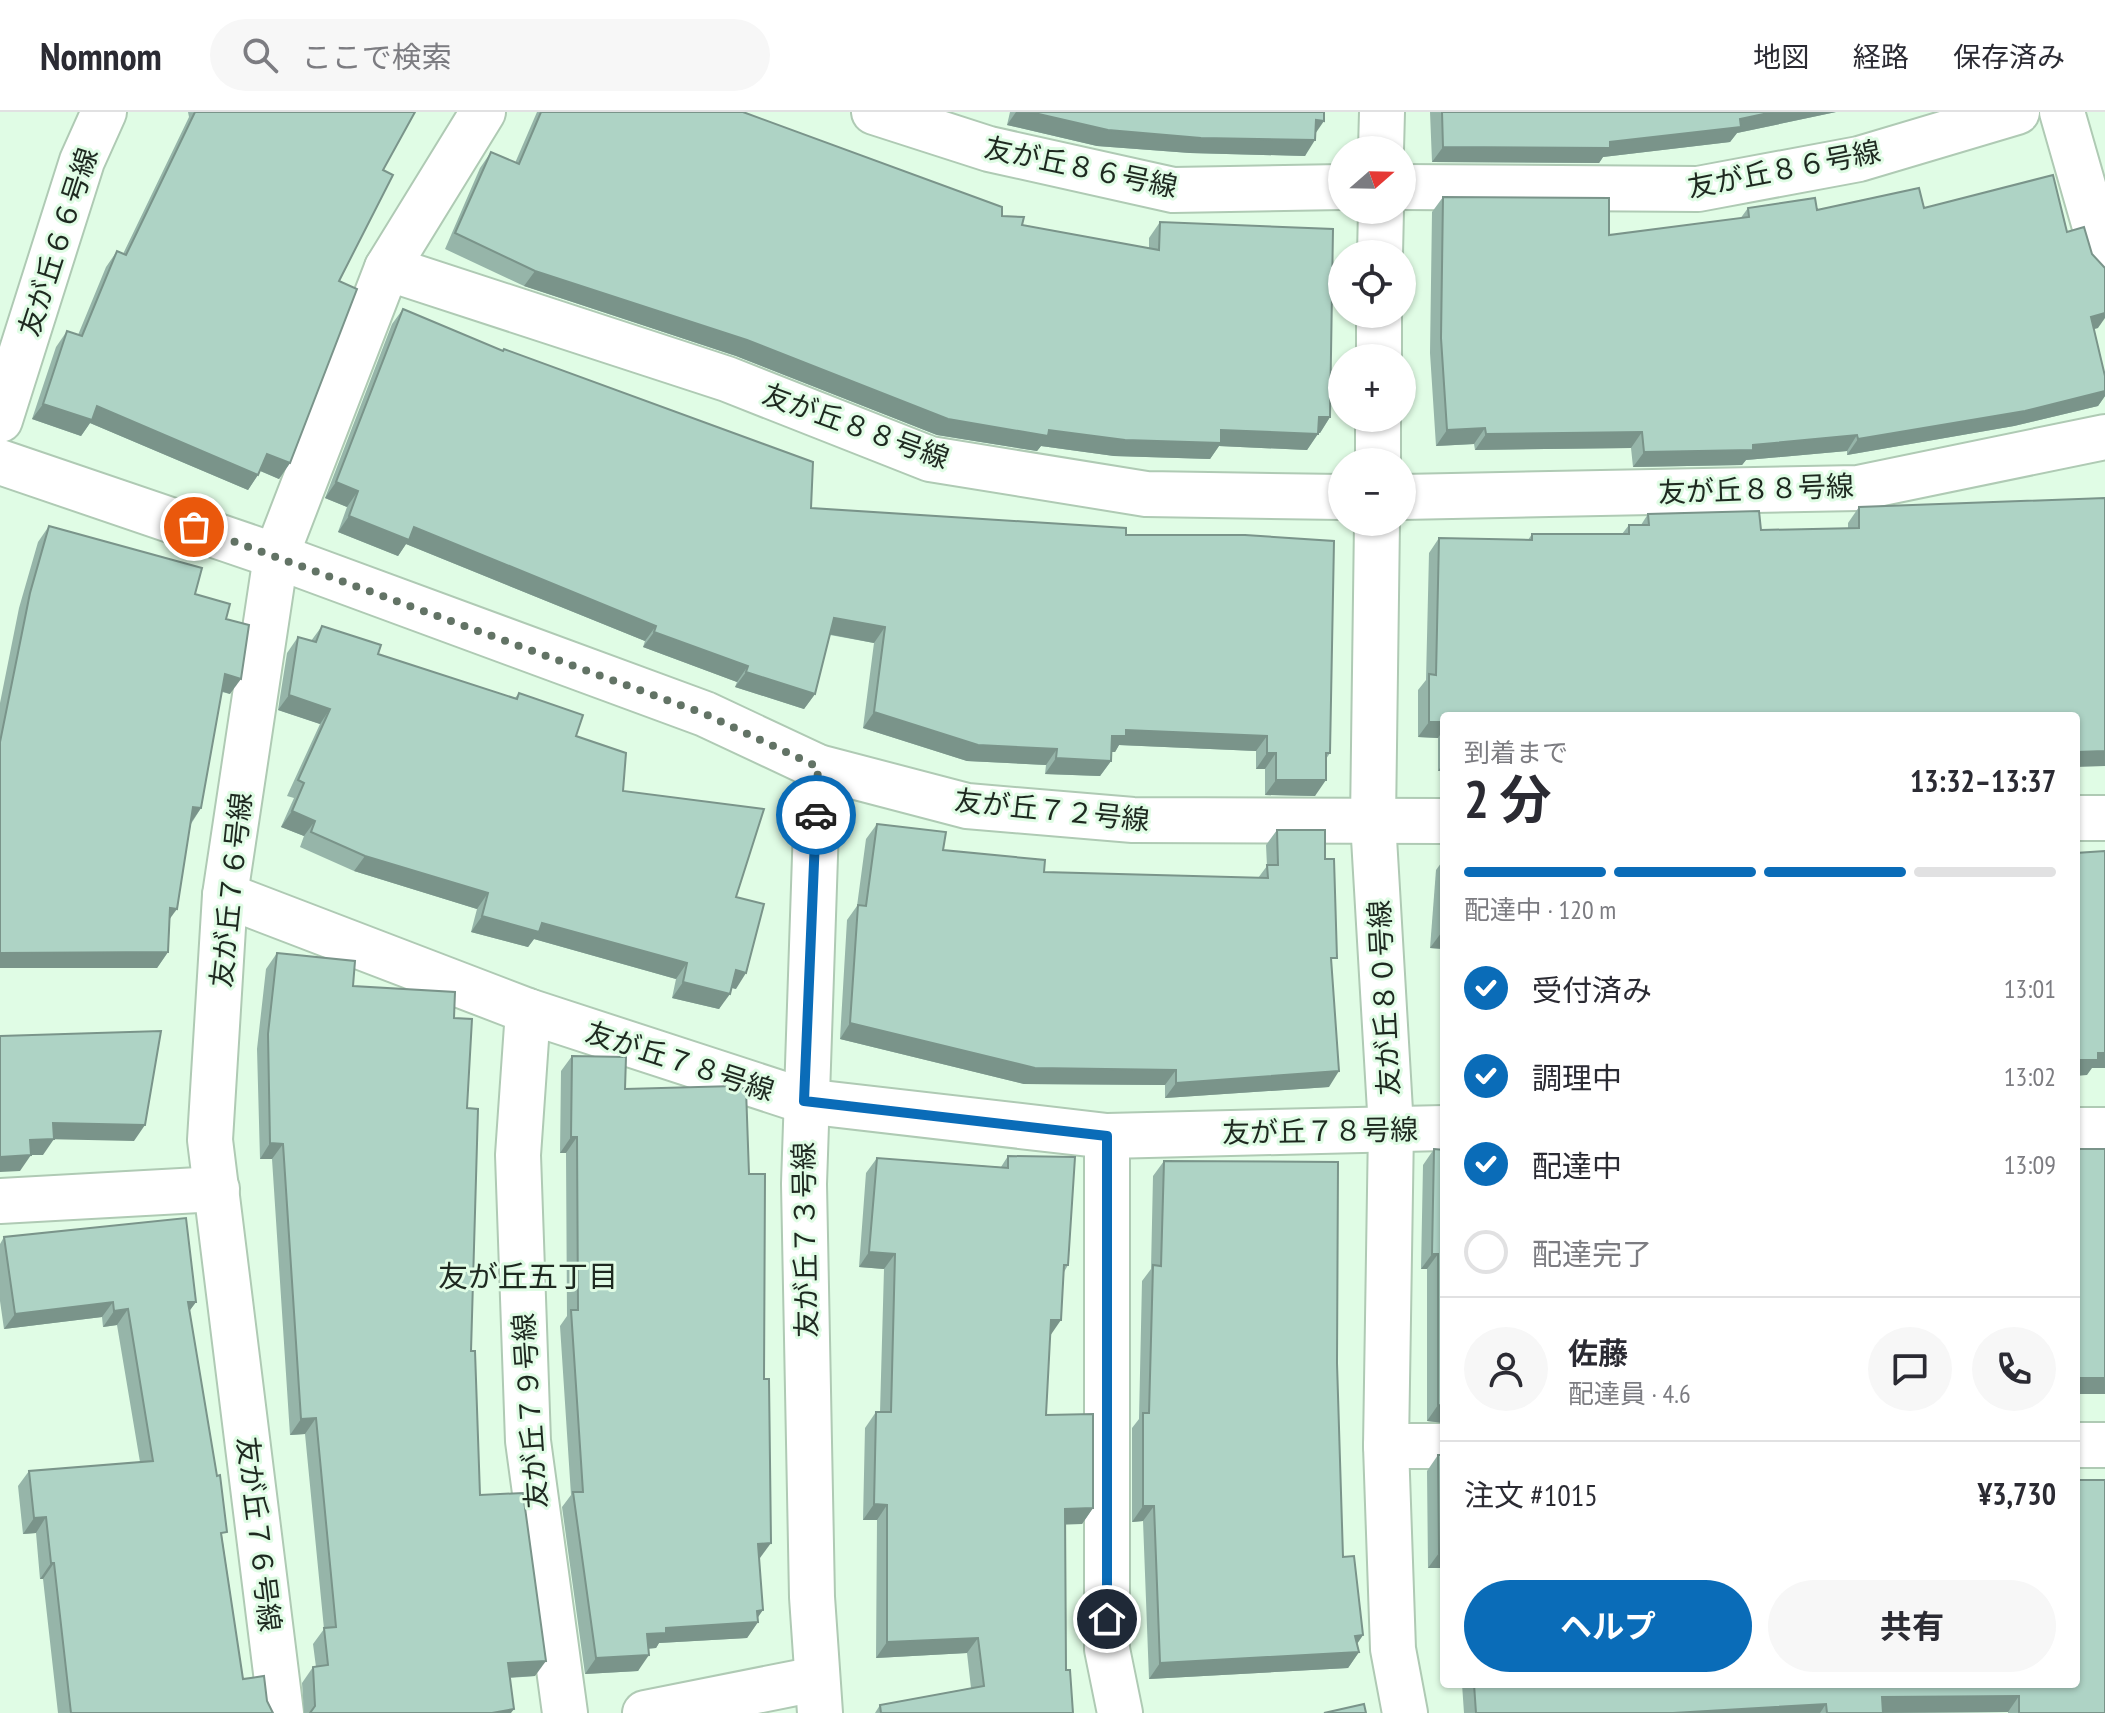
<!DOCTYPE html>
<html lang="ja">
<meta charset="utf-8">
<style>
:root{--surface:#fff;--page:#f7f7f7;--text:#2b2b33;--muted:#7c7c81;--line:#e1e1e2;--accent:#0a6cb8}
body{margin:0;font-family:"PT Sans Narrow","Noto Sans JP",sans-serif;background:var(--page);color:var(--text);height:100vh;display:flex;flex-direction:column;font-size:30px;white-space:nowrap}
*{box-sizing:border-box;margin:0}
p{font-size:26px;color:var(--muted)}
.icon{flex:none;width:44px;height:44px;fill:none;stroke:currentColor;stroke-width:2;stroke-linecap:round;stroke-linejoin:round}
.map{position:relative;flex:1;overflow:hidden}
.sheet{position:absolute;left:1440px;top:600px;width:640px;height:976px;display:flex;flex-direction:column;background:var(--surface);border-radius:8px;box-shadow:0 2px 6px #0004}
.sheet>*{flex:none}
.needle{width:52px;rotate:70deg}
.buttons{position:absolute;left:1328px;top:24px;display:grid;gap:16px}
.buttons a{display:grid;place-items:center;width:88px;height:88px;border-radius:50%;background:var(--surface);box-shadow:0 2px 6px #0004;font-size:40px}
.pin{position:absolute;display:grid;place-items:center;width:68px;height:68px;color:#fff;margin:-34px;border:4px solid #fff;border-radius:50%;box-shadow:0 2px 8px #0007}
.courier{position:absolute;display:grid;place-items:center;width:80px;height:80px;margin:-40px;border:6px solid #0a6cb8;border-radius:50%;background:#fff;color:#222;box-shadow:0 2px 10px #0007}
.summary em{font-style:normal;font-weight:700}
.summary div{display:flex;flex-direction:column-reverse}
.summary{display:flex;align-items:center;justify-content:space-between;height:136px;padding:0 24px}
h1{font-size:52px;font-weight:700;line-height:60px}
.bar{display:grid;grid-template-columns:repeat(4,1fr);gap:12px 8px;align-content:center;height:96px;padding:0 24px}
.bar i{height:10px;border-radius:6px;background:var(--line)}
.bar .selected{background:var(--accent)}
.bar p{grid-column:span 4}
.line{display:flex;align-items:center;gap:20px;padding:0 24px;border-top:2px solid var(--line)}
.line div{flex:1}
.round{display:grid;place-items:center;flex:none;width:84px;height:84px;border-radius:42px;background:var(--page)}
ol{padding:0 24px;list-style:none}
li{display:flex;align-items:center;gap:24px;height:88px}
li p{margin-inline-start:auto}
li .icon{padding:8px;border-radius:50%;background:var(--accent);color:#fff;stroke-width:4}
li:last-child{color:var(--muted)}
li i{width:44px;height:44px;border:4px solid var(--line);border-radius:50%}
.primary-button{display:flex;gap:16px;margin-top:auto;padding:16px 24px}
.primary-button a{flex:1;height:92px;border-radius:48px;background:var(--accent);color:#fff;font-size:32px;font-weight:700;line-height:92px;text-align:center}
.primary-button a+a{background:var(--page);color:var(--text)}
header{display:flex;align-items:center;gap:48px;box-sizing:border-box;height:112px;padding:0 40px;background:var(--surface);border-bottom:2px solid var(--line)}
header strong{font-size:38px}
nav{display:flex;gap:44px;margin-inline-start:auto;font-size:28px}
.search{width:560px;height:72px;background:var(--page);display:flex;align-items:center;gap:20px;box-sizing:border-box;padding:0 28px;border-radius:44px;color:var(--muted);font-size:30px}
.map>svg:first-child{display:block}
</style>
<header>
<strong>Nomnom</strong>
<div class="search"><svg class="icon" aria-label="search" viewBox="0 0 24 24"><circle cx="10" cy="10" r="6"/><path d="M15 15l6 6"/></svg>ここで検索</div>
<nav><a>地図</a><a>経路</a><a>保存済み</a></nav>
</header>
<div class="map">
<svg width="2105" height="1601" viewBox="0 0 2105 1601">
<rect width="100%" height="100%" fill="#e0fce5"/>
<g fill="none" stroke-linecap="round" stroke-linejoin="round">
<defs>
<g id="street">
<path d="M874 0 989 37 1173 78 1342 75"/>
<path d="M2062 0 2105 150"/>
<path d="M1381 38 1382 0"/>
<path d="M1402 75 1698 77 1859 47 2017 0"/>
<path d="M1380 142 1381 98"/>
<path d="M387 156 727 267 930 347 1146 382 1342 385"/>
<path d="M1379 246V202"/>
<path d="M0 308 82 49 104 0"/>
<path d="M0 350 276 444 705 602 818 655 967 694 1133 708 1444 709"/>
<path d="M1378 350V306"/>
<path d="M1402 385 1858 376 2105 325"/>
<path d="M1377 410 1373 709 1391 1016 1386 1334 1393 1537 1405 1601"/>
<path d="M818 655 804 1072 812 1485 820 1601"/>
<path d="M2076 706H2105"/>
<path d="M225 783 528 899 804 989 1107 1024 1444 1016"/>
<path d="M528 899 518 1043 528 1329 565 1601"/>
<path d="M2076 1018H2105"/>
<path d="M1107 1024V1537L1120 1601"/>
<path d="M0 1089 217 1077"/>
<path d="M2076 1333H2105"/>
<path d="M1386 1334H1444"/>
<path d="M281 1601 210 1028 225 783 276 444 387 156 483 0"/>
<path d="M645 1601 816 1567"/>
</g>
</defs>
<use href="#street" stroke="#afcab4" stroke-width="48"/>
<use href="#street" stroke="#fff" stroke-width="44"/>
</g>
<g fill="#96b5a9">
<path d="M188 0H415L383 58 339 169 290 351 279 367 260 359 248 378 90 311 81 324 32 307 56 235 67 219 78 223 106 155 117 139 123 142 189 5Z"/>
<path d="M537 0H743L1022 113 1149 137V126L1160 110 1330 305 1320 321H1318L1307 338 1219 334 1210 347 1114 344 1041 334 1037 339 937 323 736 244 524 174 445 137 480 56 491 40 515 51Z"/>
<path d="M1010 0H1324L1305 44 1190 41 1097 34 1007 13Z"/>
<path d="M1430 0H1836L1737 21 1730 30 1603 45 1599 51 1432 50Z"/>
<path d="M1443 85 1609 123 1740 107 1748 96 1817 98 1924 96 2067 120 2098 216 2094 217 2105 264V284L2098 294 2014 314 1847 343V339L1746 348 1742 353 1633 355 1631 336 1475 338 1474 332 1436 334 1430 241 1432 100Z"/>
<path d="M403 197 811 396 1126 423 1330 641 1326 647 1315 684 1265 683V657H1256V639L1119 633 1115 640H1111V649L1100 664 1045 662 1046 653 967 649 863 616 874 531 830 523 815 582 804 597 735 575 737 570 643 535 645 529 406 432 398 444 338 420 347 395 325 386 392 212Z"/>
<path d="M1859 395 2076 604H1444V659H1438V626L1418 625V578L1426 568 1429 441 1439 426 1528 428 1532 422H1622L1629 413H1641L1648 402 1761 418 1848 416V411Z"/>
<path d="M49 414 195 482 226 507 230 582 222 580 201 696 191 712 170 807 168 840 157 856H0V591L19 496 38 430Z"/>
<path d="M322 514 378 542 515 586 519 581 576 624 623 679 736 785V877L732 876 719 897 672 886 676 867 534 827 528 835 471 820 477 797 354 759 300 735 304 724 281 715 294 686 287 684 320 612 278 598 287 541 298 525 311 529Z"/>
<path d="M877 712 943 738 1044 760 1258 766 1267 754 1266 733 1277 718 1325 747 1332 853 1329 975 1165 986V973L1024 972 840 927 847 808 857 794 866 727Z"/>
<path d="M1444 747V837L1430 836 1436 758Z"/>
<path d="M277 841 353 874 454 906 467 996 471 1239 480 1383 535 1564 510 1566 511 1601H304L302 1571 313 1555H316L313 1532 324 1517 305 1322 290 1323 272 1047H260L257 937 266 857Z"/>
<path d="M1444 894V957H1441Z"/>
<path d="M572 944 625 977 760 1446H759L758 1510 747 1526 659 1531 656 1536 648 1537 638 1559 585 1562 562 1395 571 1383 560 1214 567 1204 566 1041H560L561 959Z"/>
<path d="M1434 1037 1444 1311 1427 1309V1157H1421L1423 1053Z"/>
<path d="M1008 1044 1068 1153 1064 1160 1050 1223 1046 1303 1093 1396 1082 1412H1065L1066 1558 1073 1601H875L880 1593 971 1576 967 1541 876 1546 877 1408H863L865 1316 876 1300H880L884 1157 859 1155 866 1061 877 1046 1001 1055Z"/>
<path d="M1164 1049 1337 1251 1343 1445 1363 1523 1357 1532 1359 1540 1348 1556 1149 1567 1143 1409 1132 1410V1316L1139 1307 1142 1169 1151 1157 1153 1064Z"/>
<path d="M4 1125 196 1190 189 1199 243 1567 267 1589 273 1601H58L43 1467H40L36 1421 23 1422 18 1374 29 1359 140 1350 117 1213 103 1215 102 1205 4 1217 0 1189V1132Z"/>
<path d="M1438 1343H1444V1509H1442V1456H1428L1427 1359Z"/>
<path d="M1462 1572H2076L2105 1601H2008V1600L1883 1601H1464Z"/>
</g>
<g fill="#7a948a">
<path d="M1016 0H1030L1315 28 1305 44 1190 41 1097 34 1007 13Z"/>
<path d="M1773 0H1836L1737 21 1730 30 1603 45 1599 51 1432 50 1443 35 1610 30Z"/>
<path d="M1316 8 1324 9 1313 25Z"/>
<path d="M535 159 747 228 1049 318H1221L1318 322 1307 338 1219 334 1210 347 1114 344 1041 334 1037 339 937 323 736 244 524 174Z"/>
<path d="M2105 201V206L2098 216 2080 220 2091 205Z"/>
<path d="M2105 279V284L2098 294 2014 314 1847 343 1858 327Z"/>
<path d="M43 292 97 294 258 363 248 378 90 311 81 324 32 307Z"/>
<path d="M1319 305H1330L1320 321 1308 320Z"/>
<path d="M1485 316 1474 332 1436 334 1447 318Z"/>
<path d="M1642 320 1631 336 1475 338 1486 322Z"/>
<path d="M1857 323 1847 339 1746 348 1742 353 1633 355 1644 340 1753 333Z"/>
<path d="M267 342 290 351 279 367 256 357Z"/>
<path d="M336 370 358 379 347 395 325 386Z"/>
<path d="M349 404 414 415 656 514 645 529 406 432 398 444 338 420Z"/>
<path d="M834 506 885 515 874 531 823 521Z"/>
<path d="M654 520 748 554 737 570 643 535Z"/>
<path d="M746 560 815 582 804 597 735 575Z"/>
<path d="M225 562 241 567 230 582 215 577Z"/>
<path d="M289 583 330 597 320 612 278 598Z"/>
<path d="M874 600 1057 637 1046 653 967 649 863 616Z"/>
<path d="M1429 610H1444V617L1438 626 1418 625Z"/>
<path d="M1126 618 1267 624 1256 639 1119 633 1115 640H1101L1112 624Z"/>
<path d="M2105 639V654L2076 655V640Z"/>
<path d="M1267 641H1276L1265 657H1256Z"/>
<path d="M1056 646 1111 649 1100 664 1045 662Z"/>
<path d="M1444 650V659H1438Z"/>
<path d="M1276 668H1326L1315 684 1265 683Z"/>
<path d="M193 695 201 696 190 712Z"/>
<path d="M292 699 315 709 304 724 281 715Z"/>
<path d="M365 744 488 781 477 797 354 759Z"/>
<path d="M170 796 177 797 166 812Z"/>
<path d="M482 804 542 811 687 851 676 867 534 827 528 835 471 820Z"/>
<path d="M1441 821H1444V837L1430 836Z"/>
<path d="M168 840 157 856H0V841Z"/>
<path d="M736 858 746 861 736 877 725 874Z"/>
<path d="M683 870 730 882 719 897 672 886Z"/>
<path d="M850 911 1176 958 1165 973 1024 972 840 927Z"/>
<path d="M2098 941H2105V956H2092L2087 963 2076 964V948Z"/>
<path d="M1339 959 1329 975 1165 986 1176 971Z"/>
<path d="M53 1011 145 1013 134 1029 42 1027Z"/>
<path d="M571 1025H577L566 1041H560Z"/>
<path d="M54 1027 43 1043H31L20 1059 0 1060V1045L30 1028Z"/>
<path d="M270 1031 283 1032 272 1047H260Z"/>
<path d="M869 1140 895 1142 884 1157 859 1155Z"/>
<path d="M1432 1142H1438L1427 1157H1421Z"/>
<path d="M113 1190 102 1205 4 1217 15 1202Z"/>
<path d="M188 1190H196L185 1205Z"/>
<path d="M128 1197 117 1213 103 1215 114 1199Z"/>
<path d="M1051 1208H1061L1050 1224Z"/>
<rect x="2076" y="1266" width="29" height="16"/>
<path d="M1438 1293 1444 1294V1311L1427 1309Z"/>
<path d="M316 1306 305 1322 290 1323 301 1307Z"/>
<path d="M874 1392 887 1393 877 1408H863Z"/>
<path d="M1143 1394H1154L1143 1409 1132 1410Z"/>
<path d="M1093 1396 1082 1412 1054 1413 1065 1397Z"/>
<path d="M46 1405 36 1421 23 1422 34 1406Z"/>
<path d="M771 1431 760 1446 747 1447 758 1432Z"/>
<path d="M1439 1441H1444V1453L1442 1456H1428Z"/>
<path d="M51 1451H54L43 1467H40Z"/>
<path d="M763 1498 754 1511 758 1510 747 1526 659 1531 656 1536 636 1537 647 1522 666 1516Z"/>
<path d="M1363 1523 1352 1539 1355 1524Z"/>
<path d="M978 1526 967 1541 876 1546 887 1530Z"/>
<path d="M1359 1540 1348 1556 1149 1567 1160 1551Z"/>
<path d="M649 1543 638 1559 585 1562 596 1546Z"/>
<path d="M546 1549 535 1564 497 1566 508 1551Z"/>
<path d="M2019 1584 2008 1600 1871 1601 1882 1585Z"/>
<path d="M1826 1592 1820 1601H1673Z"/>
<path d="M514 1597 511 1601H492Z"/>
</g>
<g fill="#aed3c5" stroke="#7a948a" stroke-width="2">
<path d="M195 0H415L383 58 393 63 339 169 357 177 290 351 267 342 258 363 97 294 92 308 43 292 67 219 82 224 117 139 126 143Z"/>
<path d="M541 0H743L1002 95V104L1024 105 1022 113 1159 138 1160 110 1333 117 1330 305H1319L1318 322 1221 318V331L1125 328 1049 318 1048 324 948 307 747 228 535 159 455 121 491 40 519 52Z"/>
<path d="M1030 0H1324V9L1316 8 1315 28 1201 26 1108 18Z"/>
<path d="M1442 0H1773L1740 7 1741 15 1610 30V36L1443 35Z"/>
<path d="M2053 63 2067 120 2084 115 2092 142 2105 156V201L2091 205 2105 264V279L2025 299 1858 327 1857 323 1753 333V338L1644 340 1642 320 1486 322 1485 316 1447 318 1441 226 1443 85 1609 86V123L1749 105 1748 96 1815 86 1817 98 1919 76 1924 96Z"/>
<path d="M403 197 503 239 504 237 813 350 811 396 1126 416V423H1245L1334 429 1330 641H1326V668H1276V641H1267V624L1126 618V624H1112L1111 649 1056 646 1057 637 978 633 874 600 885 515 834 506 815 582 746 560 748 554 654 520 656 514 414 415 409 428 349 404 358 379 336 370Z"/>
<path d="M2105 386V639L2076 640V604H1444V610H1429V562L1436 563 1439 426 1532 428V422H1629V413H1649L1648 402 1759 399 1761 418 1859 416V395Z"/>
<path d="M49 414 202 456 195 482 230 492 226 507 249 513 241 567 225 562 201 696 193 695 177 797 170 796 168 840 0 841V630L30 481Z"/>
<path d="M322 514 381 533 378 542 517 587 519 581 583 603 576 624 626 641 623 679 764 697 736 785 764 792 746 861 736 858 730 882 683 870 687 851 542 811 539 820 482 804 488 781 365 744 311 720 315 709 292 699 304 671 298 668 330 597 289 583 298 525 316 530Z"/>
<path d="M877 712 946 720 943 738 1045 748 1044 760 1268 766 1267 753H1278L1277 718H1325V747H1334L1337 846H1331L1339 959 1176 971V958L1035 956 850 911 858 793 866 794Z"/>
<path d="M2105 739V941H2098V948H2076V741Z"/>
<path d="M1444 778V821H1441Z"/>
<path d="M277 841 355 849 353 874 455 880 454 906 472 907 467 996 478 997 471 1239H475L480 1383 523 1381 546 1549 508 1551 514 1597 492 1601H310L315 1594 313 1555 328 1553 324 1516 336 1515 316 1306 301 1307 283 1032 270 1031 268 922Z"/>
<path d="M161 919 145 1013 53 1011 54 1027 30 1028 31 1043 0 1045V924Z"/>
<path d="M572 944 626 945 625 977 735 974 746 977 749 1062H765L764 1267H769L771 1431 758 1432 763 1498 757 1499 758 1510 666 1516V1521L647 1522 649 1543 596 1546 573 1380H583L571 1198H578L577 1025H571Z"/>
<path d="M1434 1037 1444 1038V1294L1438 1293V1142H1432Z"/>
<rect x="2076" y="1037" width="29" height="229"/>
<path d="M1008 1044 1075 1045 1068 1153H1064L1061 1208H1051L1046 1303 1093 1302V1396L1065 1397 1066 1558H1070L1073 1601H881L880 1593 984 1574 978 1526 887 1530V1393L874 1392 876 1300H891L895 1142 869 1140 877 1046 1008 1056Z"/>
<path d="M1164 1049 1338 1050 1337 1251 1343 1445 1354 1444 1363 1523 1355 1524 1359 1540 1160 1551 1154 1394H1143V1301H1149L1153 1153 1161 1154Z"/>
<path d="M186 1106 196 1190H188L217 1364 220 1363 227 1420 221 1421 243 1567 264 1564 267 1589 273 1601H71L54 1451H51L46 1405 34 1406 29 1359 153 1349 128 1197 114 1199 113 1190 15 1202 4 1125Z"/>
<path d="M1438 1343H1444V1441H1439Z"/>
<path d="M2076 1368H2105V1601H2019V1584L1882 1585 1883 1601H1827L1826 1592 1673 1601H1476L1474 1572H2076Z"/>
<path d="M1364 1592 1366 1601H1324Z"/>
</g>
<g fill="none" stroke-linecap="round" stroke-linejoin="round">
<path stroke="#627365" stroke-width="8" stroke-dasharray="0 14.4" d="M194 415 705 602 818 655 816 703"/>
<path stroke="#0a6cb8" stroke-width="10" d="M816 703 804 989 1107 1024V1507"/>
</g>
<g text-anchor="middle" stroke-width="6" stroke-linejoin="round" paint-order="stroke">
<g font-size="28" fill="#1e2920" stroke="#e0fce5">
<text transform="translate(1081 55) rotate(12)" y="10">友が丘８６号線</text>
<text transform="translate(1784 57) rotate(-11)" y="10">友が丘８６号線</text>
<text transform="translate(58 130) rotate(-72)" y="10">友が丘６６号線</text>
<text transform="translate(856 314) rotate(20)" y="10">友が丘８８号線</text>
<text transform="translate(1756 377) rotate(-2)" y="10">友が丘８８号線</text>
<text transform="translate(1052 698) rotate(6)" y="10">友が丘７２号線</text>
<text transform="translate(231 778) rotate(-84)" y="10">友が丘７６号線</text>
<text transform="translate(1384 886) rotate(-93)" y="10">友が丘８０号線</text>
<text transform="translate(680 949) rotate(18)" y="10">友が丘７８号線</text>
<text transform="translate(1320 1019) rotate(-1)" y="10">友が丘７８号線</text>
<text transform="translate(805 1128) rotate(-91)" y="10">友が丘７３号線</text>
<text transform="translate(530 1299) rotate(-94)" y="10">友が丘７９号線</text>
<text transform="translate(259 1422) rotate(83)" y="10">友が丘７６号線</text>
</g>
<g font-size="30" fill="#1e2920" stroke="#e0fce5">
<text x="528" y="1175">友が丘五丁目</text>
</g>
</g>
</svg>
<div class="buttons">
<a><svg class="needle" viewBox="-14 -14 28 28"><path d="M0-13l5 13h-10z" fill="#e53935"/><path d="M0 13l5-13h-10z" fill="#7c7c81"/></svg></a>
<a><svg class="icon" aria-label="locate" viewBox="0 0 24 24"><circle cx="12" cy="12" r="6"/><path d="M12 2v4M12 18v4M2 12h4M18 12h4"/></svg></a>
<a>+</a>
<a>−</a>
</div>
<div class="pin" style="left:194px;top:415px;background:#ea580c"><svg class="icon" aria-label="bag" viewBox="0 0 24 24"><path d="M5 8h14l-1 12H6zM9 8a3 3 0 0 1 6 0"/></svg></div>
<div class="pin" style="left:1107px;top:1507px;background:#1f2937"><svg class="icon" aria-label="home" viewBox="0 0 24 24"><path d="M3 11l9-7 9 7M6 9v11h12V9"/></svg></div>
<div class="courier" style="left:816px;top:703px"><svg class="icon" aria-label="car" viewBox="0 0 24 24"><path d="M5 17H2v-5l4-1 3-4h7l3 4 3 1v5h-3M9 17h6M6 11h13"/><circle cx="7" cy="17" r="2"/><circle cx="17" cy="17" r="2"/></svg></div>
<section class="sheet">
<div class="summary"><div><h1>2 分</h1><p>到着まで</p></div><em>13:32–13:37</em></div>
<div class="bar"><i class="selected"></i><i class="selected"></i><i class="selected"></i><i></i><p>配達中 · 120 m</p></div>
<ol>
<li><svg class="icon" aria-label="check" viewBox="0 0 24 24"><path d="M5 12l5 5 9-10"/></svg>受付済み<p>13:01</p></li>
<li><svg class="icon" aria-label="check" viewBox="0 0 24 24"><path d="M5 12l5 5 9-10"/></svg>調理中<p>13:02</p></li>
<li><svg class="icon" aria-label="check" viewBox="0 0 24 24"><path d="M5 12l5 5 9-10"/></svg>配達中<p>13:09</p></li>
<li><i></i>配達完了</li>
</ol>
<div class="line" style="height:144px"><a class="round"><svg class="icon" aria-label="person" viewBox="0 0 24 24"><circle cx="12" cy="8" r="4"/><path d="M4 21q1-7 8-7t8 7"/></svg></a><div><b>佐藤</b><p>配達員 · 4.6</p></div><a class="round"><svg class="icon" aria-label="chat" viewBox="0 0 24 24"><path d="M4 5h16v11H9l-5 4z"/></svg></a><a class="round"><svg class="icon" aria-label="phone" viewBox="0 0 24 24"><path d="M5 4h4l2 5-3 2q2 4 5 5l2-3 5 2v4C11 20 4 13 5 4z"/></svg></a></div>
<div class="line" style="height:104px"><div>注文 #1015</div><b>¥3,730</b></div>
<div class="primary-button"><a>ヘルプ</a><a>共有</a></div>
</section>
</div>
